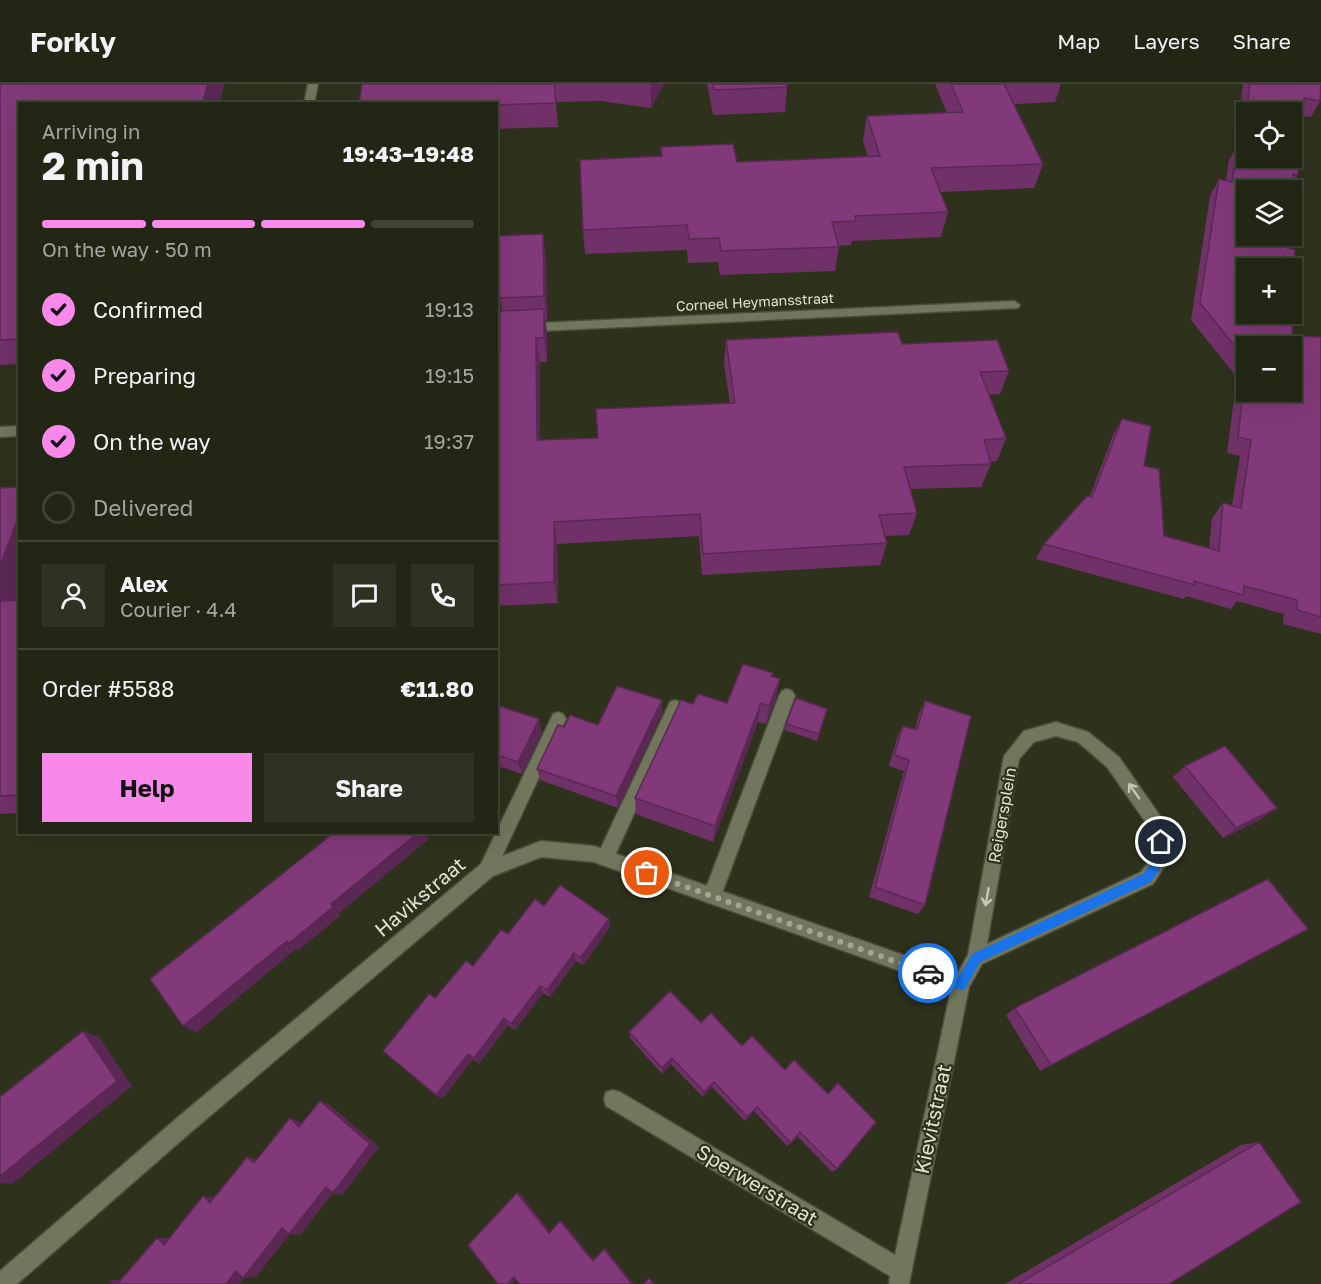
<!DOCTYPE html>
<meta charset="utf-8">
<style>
:root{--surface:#222615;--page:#2e3222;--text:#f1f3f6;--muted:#a2a5a0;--line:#3f4334;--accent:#f888e9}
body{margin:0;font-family:"Golos Text",sans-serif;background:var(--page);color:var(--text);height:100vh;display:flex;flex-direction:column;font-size:22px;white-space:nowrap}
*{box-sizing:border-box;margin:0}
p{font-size:20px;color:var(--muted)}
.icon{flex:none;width:33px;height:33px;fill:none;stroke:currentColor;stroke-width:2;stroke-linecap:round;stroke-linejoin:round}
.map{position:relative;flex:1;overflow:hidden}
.sheet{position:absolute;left:18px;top:18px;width:480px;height:732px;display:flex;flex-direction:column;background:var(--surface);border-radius:0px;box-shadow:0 6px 24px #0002,0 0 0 2px var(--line)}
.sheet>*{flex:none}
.buttons{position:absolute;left:1236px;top:18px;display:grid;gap:12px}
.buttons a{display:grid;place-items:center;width:66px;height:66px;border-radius:0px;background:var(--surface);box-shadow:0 6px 24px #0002,0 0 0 2px var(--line);font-size:30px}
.pin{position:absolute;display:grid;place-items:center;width:51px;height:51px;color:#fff;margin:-26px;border:3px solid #fff;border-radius:50%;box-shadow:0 2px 6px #0007}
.courier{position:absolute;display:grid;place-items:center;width:60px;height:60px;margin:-30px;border:4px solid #1a73e8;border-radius:50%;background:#fff;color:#222;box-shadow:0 2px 8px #0007}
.head em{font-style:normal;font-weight:700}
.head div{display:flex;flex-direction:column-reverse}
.head{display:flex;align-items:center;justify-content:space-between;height:102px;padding:0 24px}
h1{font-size:39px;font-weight:700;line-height:45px}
.bar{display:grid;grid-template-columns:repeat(4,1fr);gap:9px 6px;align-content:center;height:72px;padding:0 24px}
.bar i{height:8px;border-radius:4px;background:var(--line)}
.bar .selected{background:var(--accent)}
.bar p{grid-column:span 4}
.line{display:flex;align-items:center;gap:15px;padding:0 24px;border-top:2px solid var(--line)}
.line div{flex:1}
.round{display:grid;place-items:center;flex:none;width:63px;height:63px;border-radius:0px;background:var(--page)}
ol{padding:0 24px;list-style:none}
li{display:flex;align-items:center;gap:18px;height:66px}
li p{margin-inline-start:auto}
li .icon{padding:6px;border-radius:50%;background:var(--accent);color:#111;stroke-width:4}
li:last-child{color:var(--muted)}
li i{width:33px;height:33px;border:3px solid var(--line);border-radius:50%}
.button{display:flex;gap:12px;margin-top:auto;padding:12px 24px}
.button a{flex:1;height:69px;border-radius:0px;background:var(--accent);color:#111;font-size:24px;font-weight:700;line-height:69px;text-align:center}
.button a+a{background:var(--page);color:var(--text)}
header{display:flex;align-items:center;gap:36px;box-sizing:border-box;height:84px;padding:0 30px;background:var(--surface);border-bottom:2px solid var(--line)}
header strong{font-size:28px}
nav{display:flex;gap:33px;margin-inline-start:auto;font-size:21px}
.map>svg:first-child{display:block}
</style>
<header>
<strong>Forkly</strong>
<nav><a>Map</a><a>Layers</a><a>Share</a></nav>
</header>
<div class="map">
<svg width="1321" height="1200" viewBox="0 0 1321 1200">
<rect width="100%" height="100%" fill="#2e321c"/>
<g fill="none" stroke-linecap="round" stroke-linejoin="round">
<defs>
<g id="lane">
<path d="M787 605 792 607 795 612 721 812 718 818 712 820 706 818 703 812 779 612 782 607Z"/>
<path d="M675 616 680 618 683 623 611 780 605 782 599 780 597 774 599 768 670 618Z"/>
<path d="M558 628 563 630 566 635 493 792 487 794 481 792 479 786 481 780 553 630Z"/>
</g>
<g id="street">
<path d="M308 0H318L314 20H304Z"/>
<path d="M1014 217 1020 221 1018 224 496 249V241Z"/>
<path d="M20 342V352L0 353V343Z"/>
<path d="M1056 638 1088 648 1119 673 1165 739 1171 772 1153 800 982 880 969 903 909 1200H889L890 1192 606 1022 604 1015 606 1008 613 1006 620 1008 895 1171 951 905 594 778 541 773 493 792 191 1048 17 1200H0V1187L177 1034 481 780 541 757 594 762 957 890 968 871 1004 672 1024 647ZM1056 652 1078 658 1107 683 1151 746 1154 770 1141 788 987 860 1019 675 1034 658Z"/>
</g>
</defs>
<use href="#lane" stroke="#4b4e3b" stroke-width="3"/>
<use href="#street" stroke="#4b4e3b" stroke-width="3"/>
<use href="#lane" fill="#71765d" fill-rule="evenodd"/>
<use href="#street" fill="#71765d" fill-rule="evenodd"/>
</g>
<g fill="#703168" fill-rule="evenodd">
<path d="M0 0 20 20V280L0 281Z"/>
<path d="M362 0H664L651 24 600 17 556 18 558 43 496 45V20Z"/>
<path d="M707 0H787V3L785 28 713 31Z"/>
<path d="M935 0H1061L1055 18 1014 20 1043 80 1034 104 940 108 948 128 941 153 852 157 851 161 839 162 835 187 720 191 718 178 688 179 687 166 585 170 583 146 661 72V63L737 78 868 73 863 57 867 32 947 29Z"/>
<path d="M1243 0H1321L1320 17 1311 33 1302 32 1298 91 1293 99 1288 164 1292 252 1321 253V550L1283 540 1284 530 1237 517 1231 525 1186 512 1184 515 1036 475 1044 460 1090 412 1113 351 1122 335 1144 382 1164 452 1209 464 1212 434 1223 419 1232 421 1240 372 1227 369 1234 315 1243 301 1191 236 1210 112 1219 95 1226 97 1229 76 1235 66ZM1246 262 1292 308H1246Z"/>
<path d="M496 152 546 174 547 236H545L547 249V278H540V356L598 354 730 319 724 280 726 256 902 260 1009 287 1000 310 989 311 1006 354 997 377 990 378 991 380 981 403 910 405 917 429 909 451 885 452 887 459 880 481 702 491 699 452 557 460 558 519 496 522V268H500L502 227 500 215H496Z"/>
<path d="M20 403V506L16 516H20V729L0 730V404Z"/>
<path d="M772 592 776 614 766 640 758 638 713 758 636 730 635 714 693 620 727 619Z"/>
<path d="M925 617V821L918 830 869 813 904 687 889 682 897 654 903 642 915 645 919 630Z"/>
<path d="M496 621 542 648 522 690 501 683 496 693Z"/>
<path d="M827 625 817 657 785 646 786 640Z"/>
<path d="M662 629 618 724 540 696 537 685 564 643 598 641Z"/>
<path d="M1185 682 1263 734 1223 754 1173 693Z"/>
<path d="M544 822 609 835 610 843 583 881 576 877 550 913 543 909 515 946 508 941 479 980 473 975 442 1015 436 1011 435 914 508 850Z"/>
<path d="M670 907 837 1085 832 1088 797 1052 787 1062 754 1027 745 1037 712 1003 703 1013 671 980 662 990 630 954 629 948Z"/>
<path d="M1015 924 1051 981 1040 987 1006 931Z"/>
<path d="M1259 1058 1169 1200H1005L1241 1061Z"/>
</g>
<g fill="#5b2855">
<path d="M208 0H225L219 20H202Z"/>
<path d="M651 0H664L651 24Z"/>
<path d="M543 150 546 174 547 236 544 212Z"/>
<path d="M544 225 547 249V278L544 254Z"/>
<path d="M536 254 540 278V379L537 356Z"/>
<path d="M20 429V506L8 538 0 530V482Z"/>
<path d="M554 438 557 460 558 519 554 498Z"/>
<path d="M780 595 776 614 766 640 769 622Z"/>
<path d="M662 616V629L618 724 616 712Z"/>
<path d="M761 619 758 638 713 758 715 742Z"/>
<path d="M539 635 542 648 522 690 518 678Z"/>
<path d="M498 671 501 683 496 693V673Z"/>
<path d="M1277 724 1263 734 1223 754 1236 744Z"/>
<path d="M419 748H425L429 755 339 829 331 820Z"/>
<path d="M333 823 341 831 298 867 296 865 196 949 183 942 287 857Z"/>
<path d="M609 835 610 843 583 881 580 874Z"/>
<path d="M574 869 576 877 550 913 547 906Z"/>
<path d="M540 902 543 909 515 946 511 940Z"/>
<path d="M504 934 508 941 479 980 474 974Z"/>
<path d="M83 947 99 953 132 1002 12 1100 0 1099V1092Z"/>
<path d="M468 970 473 975 442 1015 436 1011Z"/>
<path d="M672 974 671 980 662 990V984Z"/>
<path d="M714 998 712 1003 703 1013 704 1008Z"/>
<path d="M320 1017 330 1021 379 1063 342 1111 333 1109 300 1151 290 1150 256 1193 244 1194 239 1200H226Z"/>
<path d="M290 1034 300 1038 310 1046 299 1043Z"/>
<path d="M247 1073 259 1076 254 1079Z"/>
<path d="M517 1109 521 1111 552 1150 549 1149Z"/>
<path d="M203 1112 216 1114 210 1119Z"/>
<path d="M560 1137 563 1138 595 1177H593Z"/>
<path d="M157 1154H172L164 1161Z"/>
<path d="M604 1165H606L634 1200H632Z"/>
<path d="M519 1192 511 1200H507L514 1193Z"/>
<path d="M109 1196H126L130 1200H112Z"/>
</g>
<g fill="#823979" stroke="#5b2855" stroke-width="1.5" fill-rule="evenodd">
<path d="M0 0H208L202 20H20V255L0 256Z"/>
<path d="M362 0H554L556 19 496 21V20H359Z"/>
<path d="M713 0H787V3L714 6Z"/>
<path d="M951 0H1004L1043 80 931 84 948 128 855 132 856 137 832 138 839 163 721 167 719 154 689 155 687 141 583 146 580 76 662 72 661 63 733 60 737 78 880 72 867 32 963 28Z"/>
<path d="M1250 0H1321L1320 17 1304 14 1298 91 1293 90 1292 113V106H1246V152H1289L1288 164 1295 166 1292 252 1321 253V533L1297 526V516L1244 502 1243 511 1194 497 1195 501 1044 460 1087 412 1092 413 1122 335 1151 342 1144 382 1159 385 1164 452 1219 467 1223 419 1241 424 1251 356 1238 353 1244 299 1246 300V308H1292V262H1246V276L1200 219 1219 95 1232 98 1238 60 1242 61ZM1246 28H1292V74H1246ZM1246 184H1292V230H1246Z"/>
<path d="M543 150 544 212 500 214 499 190 496 191V152Z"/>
<path d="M544 225V254H536L537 356 598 354 596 325 735 319 726 256 898 248 902 260 997 256 1009 287 980 288 1006 354 984 356 991 380 904 383 917 429 879 431 887 459 703 470 700 430 554 438V498L496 501V268H500V227Z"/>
<path d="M20 403V429L0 482V404Z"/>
<path d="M20 516V711L0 712V517Z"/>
<path d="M743 580 773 589 771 592 780 595 769 622 761 619 715 742 635 714 681 616 693 620 698 610 727 619Z"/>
<path d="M617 602 662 616 616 712 537 685 558 641 564 643 570 631 598 641Z"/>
<path d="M796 614 827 625 819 650 786 640Z"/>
<path d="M925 617 971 632 925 821 875 803 909 676 894 671 903 642 917 646Z"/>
<path d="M496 621 539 635 518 678 498 671 496 673Z"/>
<path d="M1225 662 1277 724 1236 744 1185 682Z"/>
<path d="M335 748H419L331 820 333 823 289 859 287 857 183 942 150 895Z"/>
<path d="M1268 795 1308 845 1051 981 1015 924Z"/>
<path d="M560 801 609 835 580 874 574 869 547 906 540 902 511 940 504 934 474 974 468 970 436 1011 383 967 429 910 435 914 466 877 473 882 501 846 508 850 535 815 544 822Z"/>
<path d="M670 907 701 939 711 929 742 962 752 952 785 986 794 976 828 1010 838 999 876 1038 837 1085 800 1048 791 1059 757 1023 747 1033 714 998 704 1008 672 974 662 984 629 948Z"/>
<path d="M83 947 117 997 0 1092V1013Z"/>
<path d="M320 1017 370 1060 333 1109 326 1103 289 1150 282 1144 243 1194 236 1187 226 1200H117L157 1154 164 1161 203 1112 210 1119 247 1073 254 1079 290 1034 299 1043Z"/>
<path d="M1259 1058 1301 1118 1169 1200H1018Z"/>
<path d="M517 1109 549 1149 560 1137 593 1177 604 1165 632 1200H520L514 1193 507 1200H498L468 1161Z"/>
<path d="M649 1194 654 1200H644Z"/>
</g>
<defs><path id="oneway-shaft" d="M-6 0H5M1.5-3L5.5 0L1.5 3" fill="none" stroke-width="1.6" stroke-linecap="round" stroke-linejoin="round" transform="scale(1.5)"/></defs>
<g stroke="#c4c8b7">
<use href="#oneway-shaft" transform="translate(1134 707) rotate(-125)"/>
<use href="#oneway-shaft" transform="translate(987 813) rotate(100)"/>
</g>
<path fill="#1a73e8" d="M1161 753 1167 758 1169 772 1151 798 980 878 965 905 961 906 924 893V885L928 883 958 894 972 870 1143 790 1158 771 1156 758Z"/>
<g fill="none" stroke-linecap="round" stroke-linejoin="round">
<path stroke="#a2a594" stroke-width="6" stroke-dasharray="0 10.8" d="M647 789 928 889"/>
</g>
<g text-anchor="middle" stroke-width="4.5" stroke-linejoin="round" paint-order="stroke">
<g font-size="14" fill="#e0e3d5" stroke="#2e321c">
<text transform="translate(755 218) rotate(-3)" y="5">Corneel Heymansstraat</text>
</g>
<g font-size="16" fill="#e0e3d5" stroke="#2e321c">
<text transform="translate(1002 731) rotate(-80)" y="6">Reigersplein</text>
</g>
<g font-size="20" fill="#e0e3d5" stroke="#2e321c">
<text transform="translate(420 813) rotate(-40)" y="7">Havikstraat</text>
<text transform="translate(933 1035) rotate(-78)" y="7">Kievitstraat</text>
<text transform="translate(757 1101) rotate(31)" y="7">Sperwerstraat</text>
</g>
</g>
</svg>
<div class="buttons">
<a><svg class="icon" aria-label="locate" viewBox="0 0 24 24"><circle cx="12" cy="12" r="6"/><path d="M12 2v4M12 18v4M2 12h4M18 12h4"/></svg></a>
<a><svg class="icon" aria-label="layers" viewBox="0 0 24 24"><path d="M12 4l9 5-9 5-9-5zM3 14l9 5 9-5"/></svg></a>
<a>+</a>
<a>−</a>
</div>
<div class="pin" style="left:647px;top:789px;background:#ea580c"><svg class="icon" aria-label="bag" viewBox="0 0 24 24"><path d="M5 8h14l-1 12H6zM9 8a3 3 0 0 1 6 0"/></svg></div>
<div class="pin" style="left:1161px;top:758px;background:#1f2937"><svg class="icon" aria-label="home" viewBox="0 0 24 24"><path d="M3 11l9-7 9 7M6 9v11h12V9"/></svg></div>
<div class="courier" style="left:928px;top:889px"><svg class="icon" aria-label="car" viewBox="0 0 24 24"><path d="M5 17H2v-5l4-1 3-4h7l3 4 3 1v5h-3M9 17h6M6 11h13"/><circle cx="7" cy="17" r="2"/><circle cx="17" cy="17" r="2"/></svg></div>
<section class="sheet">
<div class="head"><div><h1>2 min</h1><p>Arriving in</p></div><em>19:43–19:48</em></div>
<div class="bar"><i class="selected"></i><i class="selected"></i><i class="selected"></i><i></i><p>On the way · 50 m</p></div>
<ol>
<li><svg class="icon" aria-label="check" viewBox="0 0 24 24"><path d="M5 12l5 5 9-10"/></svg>Confirmed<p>19:13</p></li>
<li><svg class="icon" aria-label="check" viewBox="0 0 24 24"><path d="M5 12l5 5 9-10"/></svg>Preparing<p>19:15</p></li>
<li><svg class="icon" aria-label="check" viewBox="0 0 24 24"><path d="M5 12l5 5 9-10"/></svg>On the way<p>19:37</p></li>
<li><i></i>Delivered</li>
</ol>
<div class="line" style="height:108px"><a class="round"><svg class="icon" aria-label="person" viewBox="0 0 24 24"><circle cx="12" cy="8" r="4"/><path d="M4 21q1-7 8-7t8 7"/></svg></a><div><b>Alex</b><p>Courier · 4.4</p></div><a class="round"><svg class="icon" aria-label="chat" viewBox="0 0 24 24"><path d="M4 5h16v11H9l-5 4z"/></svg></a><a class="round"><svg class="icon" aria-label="phone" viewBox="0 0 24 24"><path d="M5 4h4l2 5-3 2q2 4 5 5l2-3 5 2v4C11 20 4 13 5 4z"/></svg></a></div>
<div class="line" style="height:78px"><div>Order #5588</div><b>€11.80</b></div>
<div class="button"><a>Help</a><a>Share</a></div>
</section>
</div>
